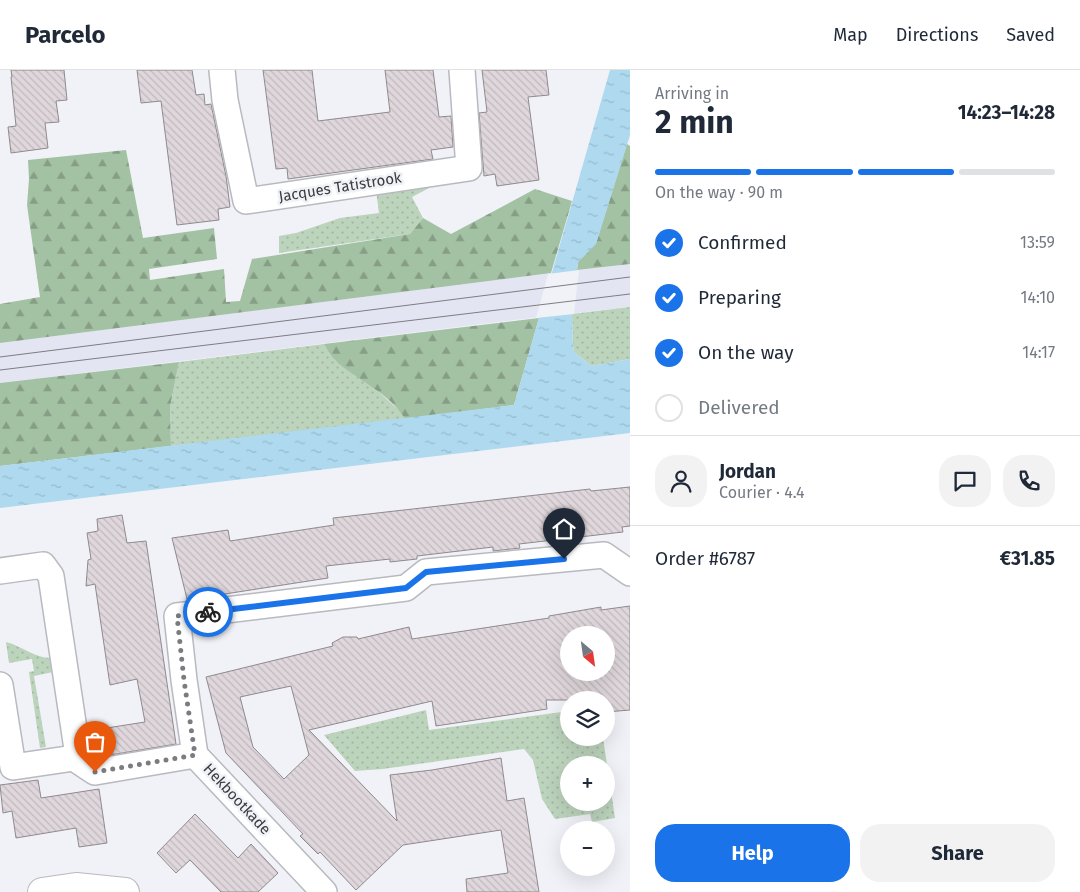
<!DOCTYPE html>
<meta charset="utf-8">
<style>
:root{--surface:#fff;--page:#f2f2f3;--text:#1f2937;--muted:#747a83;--line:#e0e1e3;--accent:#1a73e8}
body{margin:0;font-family:"Fira Sans",sans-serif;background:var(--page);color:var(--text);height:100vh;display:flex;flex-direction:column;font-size:19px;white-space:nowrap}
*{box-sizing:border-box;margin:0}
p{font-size:16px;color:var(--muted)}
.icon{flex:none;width:28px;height:28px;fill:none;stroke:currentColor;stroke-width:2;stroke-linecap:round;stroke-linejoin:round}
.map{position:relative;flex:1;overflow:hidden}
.sheet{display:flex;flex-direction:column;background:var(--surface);width:450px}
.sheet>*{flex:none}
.needle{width:32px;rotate:151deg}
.fabs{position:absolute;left:560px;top:556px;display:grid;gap:10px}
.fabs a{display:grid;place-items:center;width:55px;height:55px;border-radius:50%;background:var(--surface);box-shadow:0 5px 20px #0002;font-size:25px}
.pin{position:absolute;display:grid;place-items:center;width:42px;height:42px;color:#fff;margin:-51px -21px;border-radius:50% 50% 50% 0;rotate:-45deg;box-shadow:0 0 5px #0007}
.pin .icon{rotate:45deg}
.courier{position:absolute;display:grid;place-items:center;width:50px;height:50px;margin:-25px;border:4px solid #1a73e8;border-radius:50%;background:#fff;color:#222;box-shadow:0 1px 6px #0007}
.overview em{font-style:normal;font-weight:700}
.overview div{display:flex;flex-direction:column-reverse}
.overview{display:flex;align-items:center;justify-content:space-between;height:85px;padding:0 25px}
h1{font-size:32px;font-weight:700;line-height:38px}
.bar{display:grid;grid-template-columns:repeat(4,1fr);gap:8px 5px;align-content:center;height:60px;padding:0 25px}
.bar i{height:6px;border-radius:4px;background:var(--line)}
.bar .current{background:var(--accent)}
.bar p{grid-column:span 4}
.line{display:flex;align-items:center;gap:12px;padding:0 25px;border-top:1px solid var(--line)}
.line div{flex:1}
.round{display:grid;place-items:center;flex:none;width:52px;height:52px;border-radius:20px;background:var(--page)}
ol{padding:0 25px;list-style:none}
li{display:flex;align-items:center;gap:15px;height:55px}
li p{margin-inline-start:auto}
li .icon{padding:5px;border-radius:50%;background:var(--accent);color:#fff;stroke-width:4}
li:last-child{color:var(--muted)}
li i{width:28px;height:28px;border:2px solid var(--line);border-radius:50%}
.action{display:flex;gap:10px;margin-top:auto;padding:10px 25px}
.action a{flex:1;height:58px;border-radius:20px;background:var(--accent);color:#fff;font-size:20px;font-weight:700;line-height:58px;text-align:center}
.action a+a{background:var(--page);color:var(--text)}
header{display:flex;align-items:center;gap:30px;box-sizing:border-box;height:70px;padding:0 25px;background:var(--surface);border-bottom:1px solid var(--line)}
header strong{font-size:24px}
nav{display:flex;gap:28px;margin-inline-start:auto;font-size:18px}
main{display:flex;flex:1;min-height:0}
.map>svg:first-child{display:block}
</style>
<header>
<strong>Parcelo</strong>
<nav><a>Map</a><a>Directions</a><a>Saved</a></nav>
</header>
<main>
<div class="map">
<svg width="630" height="822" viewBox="0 0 630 822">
<defs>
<pattern id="grass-dots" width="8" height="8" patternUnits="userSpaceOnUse" patternTransform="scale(1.25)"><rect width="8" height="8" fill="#bcd3bc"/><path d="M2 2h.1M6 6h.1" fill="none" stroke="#a2b6a3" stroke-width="1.8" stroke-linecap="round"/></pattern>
<pattern id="forest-firs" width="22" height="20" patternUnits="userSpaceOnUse" patternTransform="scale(1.25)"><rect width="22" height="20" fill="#a3c1a3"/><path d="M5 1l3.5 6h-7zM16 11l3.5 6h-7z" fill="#869e86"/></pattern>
<pattern id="water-ripples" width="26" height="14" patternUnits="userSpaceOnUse" patternTransform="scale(1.25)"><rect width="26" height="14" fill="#aed9ee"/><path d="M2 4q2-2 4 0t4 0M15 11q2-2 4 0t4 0" fill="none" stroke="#97bbcd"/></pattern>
<pattern id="building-back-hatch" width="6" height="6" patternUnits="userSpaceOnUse" patternTransform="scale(1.25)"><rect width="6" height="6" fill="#dfd7db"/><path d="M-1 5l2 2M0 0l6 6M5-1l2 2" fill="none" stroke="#c0b9bd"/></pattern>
</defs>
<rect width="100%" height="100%" fill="#f0f2f8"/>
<path fill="#e3e5f3" d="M630 194V237L506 251 0 313V273L502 209Z"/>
<g fill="url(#grass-dots)" fill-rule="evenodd">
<path d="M428 113 429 118 412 127 423 148 410 164 279 183V166L296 163 340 148 379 143 376 120Z"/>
<path d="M630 237V289L591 296 574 282 573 276 572 244Z"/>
<path d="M324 274 335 290 370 314 401 342 405 349 171 376 170 337 179 292Z"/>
<path d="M6 572C22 576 34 588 51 588L53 602 34 606 46 677 40 678 29 602 34 601 32 589 9 593Z"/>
<path d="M426 640 429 660 569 641V668H603L615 748 592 752 590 744 555 749 542 729 533 690 524 679 383 699 355 701 324 665ZM569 695H606V732H569Z"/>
</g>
<g fill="url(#forest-firs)">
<path d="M627 74 630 76V194L577 200 578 192 596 173Z"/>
<path d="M126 80 143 168 214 158 217 189 149 199 150 210 224 199 226 232 240 231 252 189 410 164 423 148 451 164 535 119 572 131 551 203 0 273V234L40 227 27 135 29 109 28 90Z"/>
<path d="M539 248 514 335 405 349C389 322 356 310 335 290 331 286 327 279 324 274Z"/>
<path d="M179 292 170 337 171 376 0 396V313Z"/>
</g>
<path fill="url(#water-ripples)" d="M610 0H630V65L596 174 578 192 572 244 573 276 574 282 591 296 630 289V363L0 438V396L514 335Z"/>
<path fill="#f0f2f8" d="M579 200 574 244 536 248 548 204Z"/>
<g fill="url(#building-back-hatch)" stroke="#908a8d" fill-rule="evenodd">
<path d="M11 0H64L67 30 56 31 59 52 45 53 48 78 11 83 8 57 16 56 11 7H12Z"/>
<path d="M137 0H192L196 25 204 24 205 35 211 34 226 106 230 137 218 139 219 150 177 155 161 31 141 33Z"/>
<path d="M263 0H312L318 51 390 42 385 0H433L439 47 451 46 453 77 431 80 433 89 288 109 287 98 276 99Z"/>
<path d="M482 0H546L549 25 528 27 539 110 497 116 495 104 484 106 479 43 487 42Z"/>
<path d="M630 417V456L622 457 623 462 519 474 520 478 493 481V477L417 486V489L390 492V489L326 496 328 508 199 528 187 529 172 468 228 460 230 471 334 455 333 448 590 419 591 421Z"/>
<path d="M122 445 127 473 146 471 176 674 98 687 94 660 145 652 137 609 110 615 95 514 86 516 88 490 91 489 87 463 98 461 97 449Z"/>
<path d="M630 536V640L606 642V630H546L547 639 436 656 432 631 309 660 397 751 390 705 432 700 501 688 507 731 524 728 539 822H467L466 809 508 803 501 760 403 775 356 820 320 782 318 784 300 766 303 764 226 683 206 607 333 576 332 573 343 567H357L358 569 409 557 412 569 549 548V546L601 537V540ZM569 565H606V602H569ZM291 616 309 685 284 709 253 677 240 627Z"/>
<path d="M38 710 41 728 99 719 107 773 79 777 76 758 16 768 12 741 3 743 0 715Z"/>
<path d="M195 744 238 788 251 774 278 803 258 822H221L190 790 176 803 157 783Z"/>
</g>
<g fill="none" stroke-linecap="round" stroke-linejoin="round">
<defs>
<g id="minor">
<path d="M222 0 225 30 246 131 469 98 462 0"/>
<path d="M0 501 43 495 51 506 77 679 74 688"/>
<path d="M0 615 13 697 74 688 95 702 195 685 324 822"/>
<path d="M195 685 184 610 177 546 406 518 426 502 604 485 630 503"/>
</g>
<path id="tertiary" d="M42 822 76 817 125 822"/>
</defs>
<use href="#minor" stroke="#b9bac0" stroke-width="28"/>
<use href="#tertiary" stroke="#b9bac0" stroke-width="30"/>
<use href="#minor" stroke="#fff" stroke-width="25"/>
<use href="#tertiary" stroke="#fff" stroke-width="28"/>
<g stroke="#7d7d81" stroke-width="1">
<path d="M0 287 630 207"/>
<path d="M0 300 630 224"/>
</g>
</g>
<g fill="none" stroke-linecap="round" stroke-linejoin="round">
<path stroke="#7b7c80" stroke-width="5" stroke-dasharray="0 9" d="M95 702 195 685 184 610 177 546 208 542"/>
<path stroke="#1a73e8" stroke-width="6" d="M208 542 406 518 426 502 564 489"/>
</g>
<g text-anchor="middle" stroke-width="5" stroke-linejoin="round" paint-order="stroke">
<g font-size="15" fill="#3c3c3f" stroke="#f0f2f8">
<text transform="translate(340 117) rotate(-9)" y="5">Jacques Tatistrook</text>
<text transform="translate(237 729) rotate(47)" y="5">Hekbootkade</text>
</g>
</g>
</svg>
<div class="fabs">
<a><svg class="needle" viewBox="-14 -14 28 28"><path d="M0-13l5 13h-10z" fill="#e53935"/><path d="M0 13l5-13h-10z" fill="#747a83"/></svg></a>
<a><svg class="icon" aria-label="layers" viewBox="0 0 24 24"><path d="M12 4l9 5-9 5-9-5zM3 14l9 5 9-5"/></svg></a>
<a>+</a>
<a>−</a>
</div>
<div class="pin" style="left:95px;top:702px;background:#ea580c"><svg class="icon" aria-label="bag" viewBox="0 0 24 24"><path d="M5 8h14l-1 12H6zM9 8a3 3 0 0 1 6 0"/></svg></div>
<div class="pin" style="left:564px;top:489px;background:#1f2937"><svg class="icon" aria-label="home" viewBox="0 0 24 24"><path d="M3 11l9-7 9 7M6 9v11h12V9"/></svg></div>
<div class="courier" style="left:208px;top:542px"><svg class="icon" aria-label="bike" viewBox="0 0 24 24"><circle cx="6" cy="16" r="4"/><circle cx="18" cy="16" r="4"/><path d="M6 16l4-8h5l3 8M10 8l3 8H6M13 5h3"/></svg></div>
</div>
<section class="sheet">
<div class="overview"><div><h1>2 min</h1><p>Arriving in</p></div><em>14:23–14:28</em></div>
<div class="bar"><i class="current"></i><i class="current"></i><i class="current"></i><i></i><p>On the way · 90 m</p></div>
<ol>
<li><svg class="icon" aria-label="check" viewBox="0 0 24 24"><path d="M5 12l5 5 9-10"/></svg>Confirmed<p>13:59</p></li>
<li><svg class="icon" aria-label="check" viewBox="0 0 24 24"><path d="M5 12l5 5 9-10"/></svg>Preparing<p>14:10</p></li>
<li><svg class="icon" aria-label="check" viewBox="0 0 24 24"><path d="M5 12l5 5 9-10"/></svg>On the way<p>14:17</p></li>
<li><i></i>Delivered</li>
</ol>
<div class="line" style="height:90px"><a class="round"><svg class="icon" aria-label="person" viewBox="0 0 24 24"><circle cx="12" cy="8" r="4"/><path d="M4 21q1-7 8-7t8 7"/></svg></a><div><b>Jordan</b><p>Courier · 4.4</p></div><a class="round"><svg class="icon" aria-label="chat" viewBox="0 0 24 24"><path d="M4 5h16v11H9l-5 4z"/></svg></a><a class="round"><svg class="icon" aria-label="phone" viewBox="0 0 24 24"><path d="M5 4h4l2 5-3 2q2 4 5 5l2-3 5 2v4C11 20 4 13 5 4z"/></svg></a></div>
<div class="line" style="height:65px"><div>Order #6787</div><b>€31.85</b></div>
<div class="action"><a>Help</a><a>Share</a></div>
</section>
</main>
